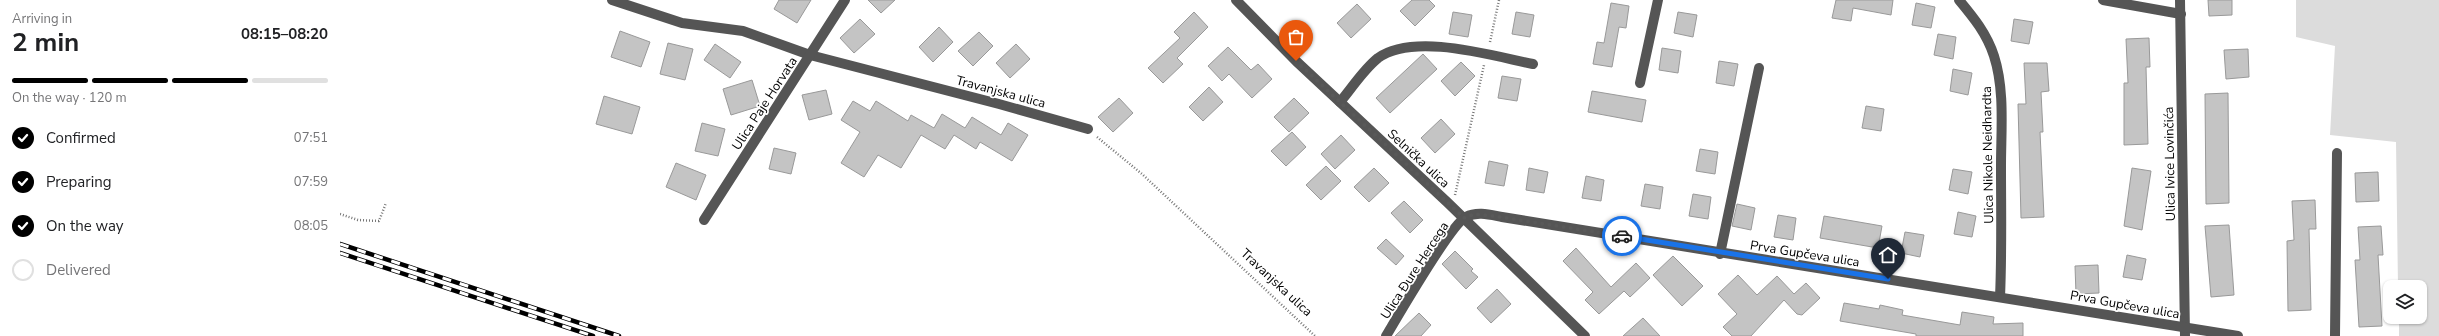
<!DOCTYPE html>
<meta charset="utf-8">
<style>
:root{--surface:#fff;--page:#f6f6f6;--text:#202124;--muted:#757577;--line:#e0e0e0;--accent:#000}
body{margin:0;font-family:"Nunito Sans",sans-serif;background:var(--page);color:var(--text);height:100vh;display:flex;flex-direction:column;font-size:15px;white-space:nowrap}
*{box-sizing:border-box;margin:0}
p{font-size:13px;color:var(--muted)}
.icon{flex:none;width:22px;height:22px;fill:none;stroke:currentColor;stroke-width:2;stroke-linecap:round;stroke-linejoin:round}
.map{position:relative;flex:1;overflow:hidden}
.side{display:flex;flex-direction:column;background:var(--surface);width:340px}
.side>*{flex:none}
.fabs{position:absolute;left:2043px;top:280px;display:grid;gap:8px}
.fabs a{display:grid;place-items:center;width:44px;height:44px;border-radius:8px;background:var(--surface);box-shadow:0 1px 3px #0004;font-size:20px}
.pin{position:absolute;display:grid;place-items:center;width:34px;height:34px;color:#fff;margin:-41px -17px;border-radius:50% 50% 50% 0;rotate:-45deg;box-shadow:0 0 4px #0007}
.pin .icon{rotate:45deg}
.courier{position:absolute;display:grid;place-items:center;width:40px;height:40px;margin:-20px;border:3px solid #1a73e8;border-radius:50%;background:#fff;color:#222;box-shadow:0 1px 5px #0007}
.summary em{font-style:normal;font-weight:700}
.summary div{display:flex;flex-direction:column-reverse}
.summary{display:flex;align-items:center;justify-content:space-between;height:68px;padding:0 12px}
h1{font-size:26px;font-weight:700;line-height:30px}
.bar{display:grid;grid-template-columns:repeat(4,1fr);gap:6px 4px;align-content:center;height:48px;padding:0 12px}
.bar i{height:5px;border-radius:3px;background:var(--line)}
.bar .current{background:var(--accent)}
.bar p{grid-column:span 4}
ol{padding:0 12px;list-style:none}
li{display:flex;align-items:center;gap:12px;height:44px}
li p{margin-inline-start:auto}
li .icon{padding:4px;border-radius:50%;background:var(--accent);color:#fff;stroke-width:4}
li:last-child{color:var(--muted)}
li i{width:22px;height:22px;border:2px solid var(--line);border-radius:50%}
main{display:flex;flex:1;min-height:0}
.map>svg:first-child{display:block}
</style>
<main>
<section class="side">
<div class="summary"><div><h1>2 min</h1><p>Arriving in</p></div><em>08:15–08:20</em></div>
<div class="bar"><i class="current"></i><i class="current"></i><i class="current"></i><i></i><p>On the way · 120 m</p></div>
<ol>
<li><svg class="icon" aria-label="check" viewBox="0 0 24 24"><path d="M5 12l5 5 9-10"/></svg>Confirmed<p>07:51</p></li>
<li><svg class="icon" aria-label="check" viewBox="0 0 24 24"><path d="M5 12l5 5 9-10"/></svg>Preparing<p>07:59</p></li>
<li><svg class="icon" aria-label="check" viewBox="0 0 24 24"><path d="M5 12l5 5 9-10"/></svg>On the way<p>08:05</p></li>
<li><i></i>Delivered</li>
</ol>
</section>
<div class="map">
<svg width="2099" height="336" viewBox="0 0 2099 336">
<rect width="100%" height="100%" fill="#fff"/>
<path fill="#dcdcdc" d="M1956 0H2099V336H2059V317H2080V287H2058L2056 142 1990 135 1995 46 1956 37Z"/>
<g fill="#c4c4c4" stroke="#999">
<path d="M439 0H471L457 23 434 9Z"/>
<path d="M528 0H555L541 13Z"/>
<path d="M1072 0H1089L1095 6 1075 26 1060 11Z"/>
<path d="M1496 0H1553L1551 15 1513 8 1511 21 1492 18Z"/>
<path d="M1868 0H1892V15L1869 16Z"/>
<path d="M1271 3 1289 6 1286 28 1279 27 1272 67 1253 64 1257 42 1264 43Z"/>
<path d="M1576 3 1595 7 1591 28 1572 25Z"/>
<path d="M1017 4 1031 19 1011 38 997 23Z"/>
<path d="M854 12 868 27 837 58 843 64 823 83 808 68 840 38 834 32Z"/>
<path d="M1113 12 1132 15 1128 37 1109 34Z"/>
<path d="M1176 12 1194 15 1190 37 1172 34Z"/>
<path d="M1338 12 1357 15 1353 37 1334 33Z"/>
<path d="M520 19 535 34 514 53 500 38Z"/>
<path d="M1674 19 1693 22 1689 44 1671 41Z"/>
<path d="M599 27 613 42 593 62 579 47Z"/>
<path d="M280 31 310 42 301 67 271 57Z"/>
<path d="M639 32 653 46 633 66 618 51Z"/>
<path d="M1598 34 1616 37 1613 59 1594 55Z"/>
<path d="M1809 38 1810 67H1806L1808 144 1784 145V83H1788L1786 39Z"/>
<path d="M328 43 353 49 345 80 320 74Z"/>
<path d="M375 44 401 62 390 78 364 60Z"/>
<path d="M676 44 690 59 670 78 656 63Z"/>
<path d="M888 47 911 70 918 64 932 79 912 98 889 74 882 81 868 66Z"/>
<path d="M1322 48 1341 51 1338 73 1319 70Z"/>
<path d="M1908 49 1909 77 1886 79 1884 50Z"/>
<path d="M1083 54 1097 69 1050 113 1036 98Z"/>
<path d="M1379 61 1398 64 1394 86 1376 83Z"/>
<path d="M1121 62 1135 76 1115 96 1101 81Z"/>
<path d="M1684 63H1707L1709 91 1701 92 1703 132H1700L1704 217 1681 218 1678 104H1686Z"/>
<path d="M1613 69 1632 73 1628 95 1610 91Z"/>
<path d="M1162 76 1181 79 1177 101 1158 98Z"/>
<path d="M412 80 420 106 391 115 383 89Z"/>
<path d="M869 87 883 102 863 121 849 107Z"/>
<path d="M486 90 492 114 469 120 462 95Z"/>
<path d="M1252 91 1306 100 1302 122 1248 112Z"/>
<path d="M1888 93 1889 203 1866 204 1865 94Z"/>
<path d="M264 96 300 107 292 134 256 124Z"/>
<path d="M779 98 793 113 773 132 758 117Z"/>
<path d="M954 98 969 113 949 132 934 117Z"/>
<path d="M513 101 530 111 536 101 568 121 571 115 594 128 602 114 625 128 632 117 661 135 668 123 688 135 672 161 640 142 636 149 614 135 605 149 581 135 561 168 538 155 524 177 501 163 520 132 501 120Z"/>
<path d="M1526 106 1544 109 1541 131 1522 128Z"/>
<path d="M1101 119 1115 134 1095 153 1081 138Z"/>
<path d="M362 123 385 129 378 156 355 151Z"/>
<path d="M952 132 966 147 946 166 931 151Z"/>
<path d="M1001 135 1015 150 995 169 981 154Z"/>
<path d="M434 148 456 153 451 174 429 169Z"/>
<path d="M1360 149 1378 152 1375 174 1356 171Z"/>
<path d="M1149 161 1168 165 1164 186 1145 183Z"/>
<path d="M336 163 366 175 356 200 326 187Z"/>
<path d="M986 166 1001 181 981 200 966 185Z"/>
<path d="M1034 168 1049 183 1029 202 1014 187Z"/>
<path d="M1189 168 1208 172 1204 193 1186 190Z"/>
<path d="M1792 168 1811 171 1802 230 1784 226Z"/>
<path d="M1613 169 1632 172 1628 194 1609 190Z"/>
<path d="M2038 172 2039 201 2016 202 2015 173Z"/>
<path d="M1246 176 1264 180 1261 201 1242 198Z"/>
<path d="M1305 184 1323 187 1320 209 1301 206Z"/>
<path d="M1353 194 1371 197 1368 219 1349 216Z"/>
<path d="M1975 200 1976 229H1969L1971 310 1948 311 1947 241 1954 240 1952 201Z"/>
<path d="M1064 201 1083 220 1070 233 1051 213Z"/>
<path d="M1397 204 1415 208 1411 230 1392 226Z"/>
<path d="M1618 212 1636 216 1632 237 1614 234Z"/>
<path d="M1438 215 1456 218 1453 240 1434 237Z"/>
<path d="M1484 216 1542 226 1538 248 1480 238Z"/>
<path d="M1889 225 1894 295 1871 297 1865 226Z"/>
<path d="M2041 226 2043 255H2038L2042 326 2019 327 2015 260H2020L2018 227Z"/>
<path d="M1565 232 1584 235 1580 257 1561 253Z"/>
<path d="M1046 239 1064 256 1056 265 1037 248Z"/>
<path d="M1236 248 1271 287 1296 263 1310 278 1290 297 1284 291 1259 314 1245 300 1253 292 1223 261Z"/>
<path d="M1115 251 1133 269 1131 271 1138 277 1126 289 1102 264Z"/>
<path d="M1787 255 1806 259 1802 280 1783 277Z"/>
<path d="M1333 256 1363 286 1342 306 1313 275Z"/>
<path d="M1758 265 1759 293 1736 294 1735 266Z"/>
<path d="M1398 275 1417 295 1437 276 1454 294 1466 283 1480 298 1462 315 1457 314 1444 300 1411 336H1392L1383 327 1397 314 1378 294Z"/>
<path d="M1157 289 1171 304 1151 323 1137 308Z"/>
<path d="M1504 303 1539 309 1540 305 1563 310 1562 315 1620 325 1622 312 1654 317 1653 324 1683 323V336H1576V334L1500 321Z"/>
<path d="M1079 313 1091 325 1081 336H1055Z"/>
<path d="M1303 318 1320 336H1283Z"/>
</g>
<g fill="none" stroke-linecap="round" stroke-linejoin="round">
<g stroke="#777" stroke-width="2.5" stroke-dasharray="1 2" stroke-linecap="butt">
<path d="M1150 42 1159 0"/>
<path d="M757 137 802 174 975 336"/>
<path d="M1115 195 1144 65"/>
<path d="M0 214 18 220 39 221 46 203"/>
</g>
<g stroke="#555" stroke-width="10">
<path d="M272 0 342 23 403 31 470 55 659 104 748 129"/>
<path d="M896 0 956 61 1107 202 1245 336"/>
<path d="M1619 0C1634 18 1647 34 1654 56 1665 90 1661 130 1661 166 1661 209 1662 253 1660 297"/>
<path d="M1763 0 1841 14"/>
<path d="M1840 0 1845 336"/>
<path d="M1300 83 1318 0"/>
<path d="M1000 102C1012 88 1023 70 1038 58 1074 32 1153 56 1193 64"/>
<path d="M364 220 505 0"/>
<path d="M1380 254 1419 68"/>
<path d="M1046 336C1058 316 1111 224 1126 217 1137 211 1151 215 1162 217L1898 336"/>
<path d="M1995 336 1997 153"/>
</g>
<defs>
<g id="rail">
<path d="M0 244 279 336"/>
<path d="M0 253 253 336"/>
</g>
</defs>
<use href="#rail" stroke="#000" stroke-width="4.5"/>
<use href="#rail" stroke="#fff" stroke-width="3" stroke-dasharray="9" stroke-linecap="butt"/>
</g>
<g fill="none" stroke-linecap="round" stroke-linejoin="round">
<path stroke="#595959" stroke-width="4" stroke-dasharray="0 7.2" d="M956 61 1124 218 1134 214 1153 216 1282 236"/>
<path stroke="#1a73e8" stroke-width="5" d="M1282 236 1548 279"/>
</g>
<g text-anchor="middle" stroke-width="3.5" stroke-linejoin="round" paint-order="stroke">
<g font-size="13" fill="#000" stroke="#fff">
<text transform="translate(661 91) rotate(15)" y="5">Travanjska ulica</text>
<text transform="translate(424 103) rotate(-57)" y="5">Ulica Paje Horvata</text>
<text transform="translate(1647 155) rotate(-91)" y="5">Ulica Nikole Neidhardta</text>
<text transform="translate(1079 158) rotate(43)" y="5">Selnička ulica</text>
<text transform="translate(1829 164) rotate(-91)" y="5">Ulica Ivice Lovinčića</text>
<text transform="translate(1465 253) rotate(9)" y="5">Prva Gupčeva ulica</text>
<text transform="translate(1074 270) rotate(-57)" y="5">Ulica Đure Hercega</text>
<text transform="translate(937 282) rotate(43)" y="5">Travanjska ulica</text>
<text transform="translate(1785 304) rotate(10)" y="5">Prva Gupčeva ulica</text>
</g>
</g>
</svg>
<div class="fabs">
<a><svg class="icon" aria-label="layers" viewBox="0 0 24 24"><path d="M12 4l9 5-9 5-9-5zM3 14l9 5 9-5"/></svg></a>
</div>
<div class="pin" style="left:956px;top:61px;background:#ea580c"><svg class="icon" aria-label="bag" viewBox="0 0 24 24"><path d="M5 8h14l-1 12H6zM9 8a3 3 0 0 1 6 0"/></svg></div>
<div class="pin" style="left:1548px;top:279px;background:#1f2937"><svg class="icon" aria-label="home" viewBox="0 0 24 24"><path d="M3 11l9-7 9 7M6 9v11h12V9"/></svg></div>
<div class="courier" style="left:1282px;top:236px"><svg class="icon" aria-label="car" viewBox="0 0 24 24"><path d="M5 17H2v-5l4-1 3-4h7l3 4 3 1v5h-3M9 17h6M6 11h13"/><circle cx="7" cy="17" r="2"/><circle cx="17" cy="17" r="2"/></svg></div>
</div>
</main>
